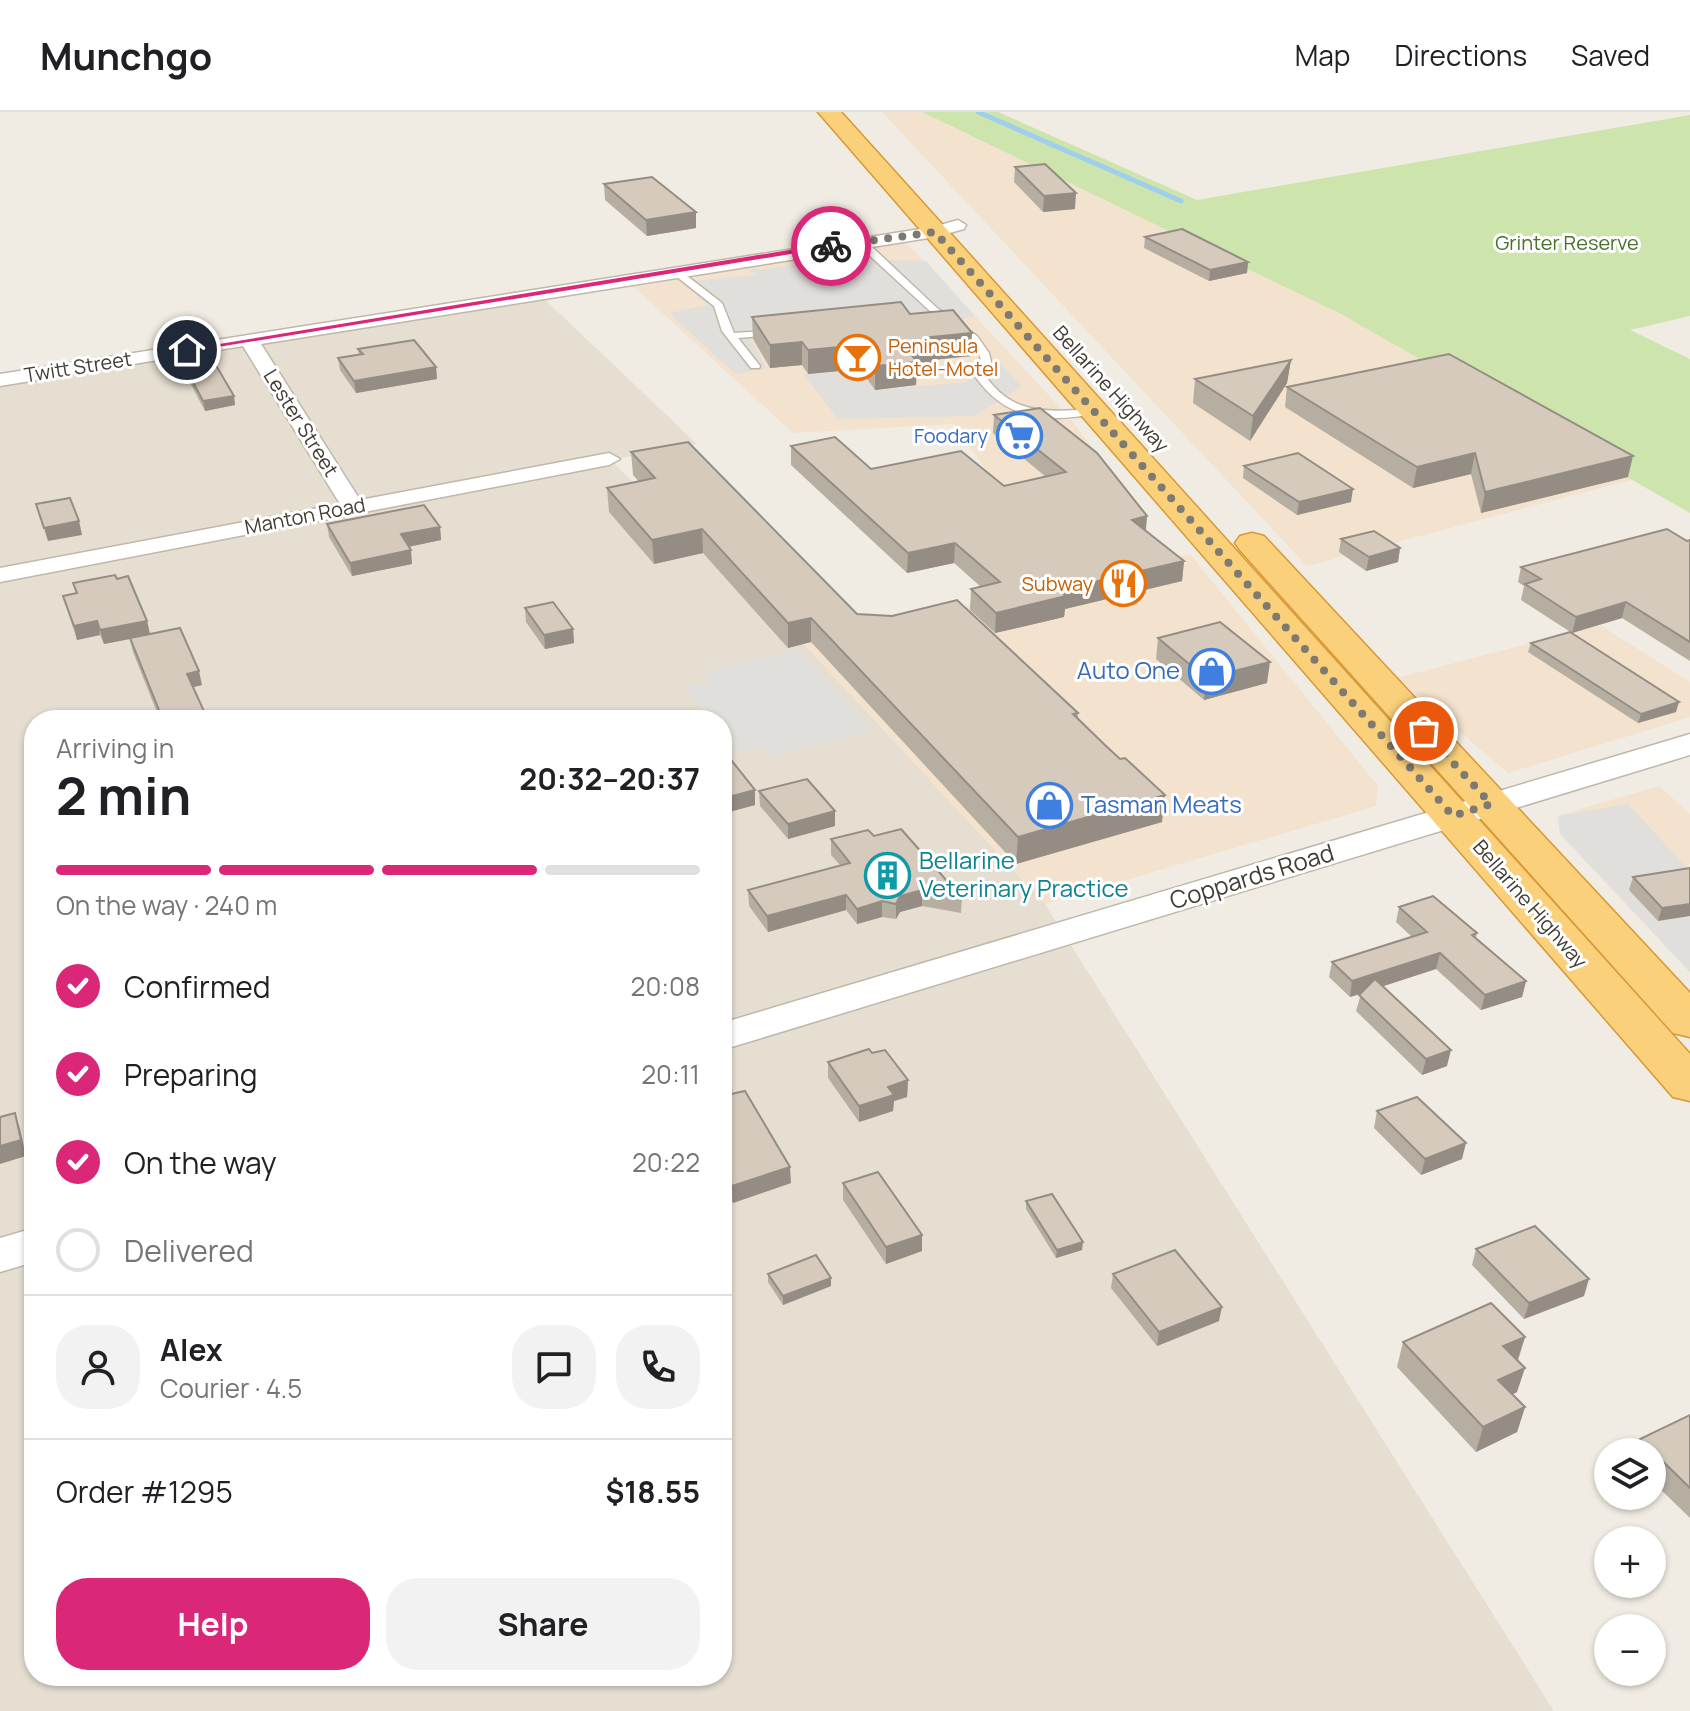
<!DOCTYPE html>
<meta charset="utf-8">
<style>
:root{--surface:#fff;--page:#f2f2f2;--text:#202124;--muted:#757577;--line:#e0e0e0;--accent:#db2777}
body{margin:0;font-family:Manrope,sans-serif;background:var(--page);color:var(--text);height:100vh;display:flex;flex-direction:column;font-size:30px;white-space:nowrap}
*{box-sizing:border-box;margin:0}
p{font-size:26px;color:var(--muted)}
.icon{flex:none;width:44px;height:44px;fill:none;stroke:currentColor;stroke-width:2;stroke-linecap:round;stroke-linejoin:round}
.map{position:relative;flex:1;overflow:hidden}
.panel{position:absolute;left:24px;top:598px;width:708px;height:976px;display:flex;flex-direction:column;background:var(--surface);border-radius:32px;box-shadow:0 2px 6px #0004}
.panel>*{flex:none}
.controls{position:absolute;left:1594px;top:1326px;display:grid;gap:16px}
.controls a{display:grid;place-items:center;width:72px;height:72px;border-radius:50%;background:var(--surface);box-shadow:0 2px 6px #0004;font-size:40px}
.pin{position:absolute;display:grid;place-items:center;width:68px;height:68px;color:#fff;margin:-34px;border:4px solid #fff;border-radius:50%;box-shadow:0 2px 8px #0007}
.courier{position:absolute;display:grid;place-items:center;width:80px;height:80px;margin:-40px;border:6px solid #db2777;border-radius:50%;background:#fff;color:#222;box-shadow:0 2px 10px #0007}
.overview em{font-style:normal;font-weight:700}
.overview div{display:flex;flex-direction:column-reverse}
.overview{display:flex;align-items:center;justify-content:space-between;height:136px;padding:0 32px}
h1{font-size:52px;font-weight:700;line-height:60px}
.bar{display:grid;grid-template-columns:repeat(4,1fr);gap:12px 8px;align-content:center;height:96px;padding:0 32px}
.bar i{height:10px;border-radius:6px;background:var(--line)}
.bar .on{background:var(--accent)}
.bar p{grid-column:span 4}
.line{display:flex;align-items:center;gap:20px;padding:0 32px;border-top:2px solid var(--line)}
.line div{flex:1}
.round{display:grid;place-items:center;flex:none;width:84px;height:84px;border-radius:32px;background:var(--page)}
ol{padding:0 32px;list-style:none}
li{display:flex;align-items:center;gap:24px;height:88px}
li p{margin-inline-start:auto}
li .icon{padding:8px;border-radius:50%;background:var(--accent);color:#fff;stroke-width:4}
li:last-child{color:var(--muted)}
li i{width:44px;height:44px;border:4px solid var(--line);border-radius:50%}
.button{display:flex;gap:16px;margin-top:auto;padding:16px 32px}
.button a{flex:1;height:92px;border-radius:32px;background:var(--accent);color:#fff;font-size:32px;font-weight:700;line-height:92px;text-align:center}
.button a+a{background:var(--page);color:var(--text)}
header{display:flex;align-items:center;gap:48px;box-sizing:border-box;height:112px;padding:0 40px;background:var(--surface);border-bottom:2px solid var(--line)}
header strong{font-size:38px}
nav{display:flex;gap:44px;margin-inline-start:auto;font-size:28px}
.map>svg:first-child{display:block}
</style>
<header>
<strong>Munchgo</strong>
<nav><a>Map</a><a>Directions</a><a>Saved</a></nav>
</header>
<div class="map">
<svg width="1690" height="1599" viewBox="0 0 1690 1599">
<rect width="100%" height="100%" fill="#f1ece3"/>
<path fill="#e5ded1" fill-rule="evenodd" d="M538 181 697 332 610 348 804 532 1045 792 1554 1599H0V268ZM34 608H722V1564H34Z"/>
<g fill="#f3e2cd">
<path d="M882 0H922L1341 202 1635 367 1307 454Z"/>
<path d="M905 129 1069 305 1116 367 1008 389 954 312 793 321 634 175Z"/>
<path d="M1190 442 1378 674 1376 694 1045 792 804 532Z"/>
<path d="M1600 513 1690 570V605L1508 661 1397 566Z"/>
<path d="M1659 674 1690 702V859L1562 724 1560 703Z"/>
</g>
<path fill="#cde5ac" d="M922 0H998L1197 88 1690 3V204L1630 218 1690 247V401L1341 202Z"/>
<g fill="#e1dfdb">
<path d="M870 147 926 149 975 204 961 207 912 201 746 217 766 256 735 262 669 201 708 193 681 170 757 163 748 158Z"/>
<path d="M996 247 1022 274 975 304 838 307 803 262 860 257 875 278 969 270 955 253Z"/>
<path d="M799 538 873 619 772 644 764 634 737 641 722 623V608H710L684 576 711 569 704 560Z"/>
<path d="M1628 692 1690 759V860L1560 722 1558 704Z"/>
</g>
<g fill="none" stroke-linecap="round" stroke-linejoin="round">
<path stroke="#9fcfed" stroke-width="5" d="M978 0 1181 89"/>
<defs>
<g id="service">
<path d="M856 127H862L872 135 937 196 977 224 989 241 991 250 982 259C1006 296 1033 301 1076 298 1085 297 1093 294 1100 299L1099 301C1044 312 1002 308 971 258L981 249 979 241 969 229 931 200 856 131Z"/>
<path d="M672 157H678L722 191 734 221 777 218V222L773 223 738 226 760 254 759 256H751L722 219 714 194 672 161Z"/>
</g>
<path id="minor" d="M958 108 966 113 964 117 935 125 261 232 360 388 609 341 620 347 609 353 0 470V456L340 392 243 234 0 274V262L933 115Z"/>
<g id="tertiary">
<path d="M1690 622V643L722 938V911Z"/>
<path d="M34 1116V1150L0 1160V1126Z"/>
</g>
<g id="trunk">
<path d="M818 0H841L1690 942V989L1673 985Z"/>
<path d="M1252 421 1264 424 1690 881V925L1673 921 1240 438 1235 431 1240 424Z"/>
</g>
</defs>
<use href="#service" stroke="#bfb7a9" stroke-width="3"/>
<use href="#minor" stroke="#bfb7a9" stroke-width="3"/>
<use href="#tertiary" stroke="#bfb7a9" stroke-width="3"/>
<use href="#trunk" stroke="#d89835" stroke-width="3"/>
<use href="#service" fill="#fff" fill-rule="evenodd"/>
<use href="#minor" fill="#fff" fill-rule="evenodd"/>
<use href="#tertiary" fill="#fff" fill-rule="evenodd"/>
<use href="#trunk" fill="#fad07b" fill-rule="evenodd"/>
</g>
<g fill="#b7aea2">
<path d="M1015 55 1075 97 1043 100 1014 70Z"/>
<path d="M604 72 696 116 647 124 605 88Z"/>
<path d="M1145 125 1248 150 1247 161 1209 169 1144 136Z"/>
<path d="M910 202 971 244 932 248V251L917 254 916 273 875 278 860 257 808 262 802 253 770 256 753 227 752 205Z"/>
<path d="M358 237 436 255 437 267 356 281 340 258 338 246 359 243Z"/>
<path d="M1291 248 1287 271 1250 329 1193 291 1195 267Z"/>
<path d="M185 255 234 284 235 293 205 299 187 265Z"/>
<path d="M1287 275 1628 365 1481 401 1471 362 1413 376 1285 295Z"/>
<path d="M994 303 1147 404 1146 419 1184 449 1182 469 1065 497 1064 505 995 521 970 498 971 477 981 475 954 451 907 461 791 353V334L871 357 1004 374 1046 365 993 321Z"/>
<path d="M631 340 857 502 1078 601V607L1162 710 1016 752 811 530 788 536 703 441 654 452 609 400 607 376 639 370 633 363Z"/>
<path d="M1244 354 1351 390 1297 403 1243 366Z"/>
<path d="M327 412 440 415 441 428 408 435 412 452 352 464 329 425Z"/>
<path d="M1341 427 1400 436 1398 450 1366 459 1339 440Z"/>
<path d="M1690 428V549L1622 506 1572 521 1521 488 1524 474 1518 470 1521 455Z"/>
<path d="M117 467 147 509 150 522 202 573 193 575 208 608H160L133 540 130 527 104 532 100 523 77 528 63 484 76 481 73 471Z"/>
<path d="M525 496 573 517 574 531 545 537 526 510Z"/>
<path d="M1158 526 1267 571 1204 588 1156 547Z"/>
<path d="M1531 531 1676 600 1638 611 1528 540Z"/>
<path d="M722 640 755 678V693L725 701 722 697Z"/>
<path d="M759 679 835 699V714L788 727 760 694Z"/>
<path d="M874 724 962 786 961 801 922 794 900 800 896 807 882 805 857 812 846 798 768 820 749 794 748 778 840 753 831 743V727Z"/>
<path d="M1690 756 1658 809 1629 778 1633 765Z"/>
<path d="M1399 795 1477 821 1476 826 1526 869 1522 885 1481 898 1436 857 1383 874 1447 954 1422 963 1356 899 1361 882 1350 885 1329 865 1332 850 1412 825 1396 810Z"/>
<path d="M872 941 908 968 907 985 894 989 893 999 859 1010 828 966V950Z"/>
<path d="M722 984 791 1071 733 1091 722 1073Z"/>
<path d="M1377 999 1462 1047 1421 1063 1374 1016Z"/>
<path d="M843 1071 922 1123V1139L886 1152 843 1088Z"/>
<path d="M1026 1089 1082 1138 1056 1146 1026 1097Z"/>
<path d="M1476 1137 1584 1184 1524 1207 1472 1153Z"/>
<path d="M768 1162 831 1174 783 1193 768 1170Z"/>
<path d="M1113 1162 1219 1209 1157 1234 1111 1176Z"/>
<path d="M1525 1225 1518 1249 1517 1280 1512 1283 1525 1295 1517 1320 1476 1340 1397 1255 1403 1230Z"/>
<path d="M1690 1303V1406L1652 1369V1340H1636L1640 1327Z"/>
</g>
<g fill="#958d84">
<path d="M1076 81 1075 97 1043 100 1044 84Z"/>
<path d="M696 100V116L647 124 646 108Z"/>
<path d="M1248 150 1247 161 1209 169 1210 158Z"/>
<path d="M972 221 971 244 932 248V251L917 254 916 273 875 278V254L904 233 931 225Z"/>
<path d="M802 230V253L770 256V233Z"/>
<path d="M860 233V257L808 262V238Z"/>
<path d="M1291 248 1287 271 1250 329 1253 304Z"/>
<path d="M436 255 437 267 356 281 354 269Z"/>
<path d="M234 284 235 293 205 299 203 289Z"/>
<path d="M1475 341 1471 362 1413 376 1417 355Z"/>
<path d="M1633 344 1628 365 1481 401 1485 380Z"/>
<path d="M1353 377 1351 390 1297 403 1299 390Z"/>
<path d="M1147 404 1145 424 1132 408Z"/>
<path d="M79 409 82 423 48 429 44 416Z"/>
<path d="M440 415 441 428 403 436 401 422Z"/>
<path d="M702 417 703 441 654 452 652 428Z"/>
<path d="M955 431 954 451 907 461 908 441Z"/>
<path d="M1400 436 1398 450 1366 459 1369 445Z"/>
<path d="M411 438 412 452 352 464 350 451Z"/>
<path d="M1184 449 1182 469 1065 497 1064 505 995 521 996 501 1059 478Z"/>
<path d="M1626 490 1622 506 1572 521 1576 505Z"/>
<path d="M811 506V530L788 536V511Z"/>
<path d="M97 509 100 523 77 528 74 514Z"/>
<path d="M147 509 150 523 104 532 100 518Z"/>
<path d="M573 517 574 531 545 537 544 523Z"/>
<path d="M1270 550 1267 571 1204 588 1206 566Z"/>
<path d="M199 559 202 573 190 576 187 562Z"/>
<path d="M1679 590 1676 600 1638 611 1641 602Z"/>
<path d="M755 678V693L725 701V686Z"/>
<path d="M1165 683 1162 710 1016 752 1018 725Z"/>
<path d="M835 699V714L788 727V712Z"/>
<path d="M922 778V794L900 800 896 807V792L900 784Z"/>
<path d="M846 783V798L768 820 767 804Z"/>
<path d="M882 789V805L857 812V797Z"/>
<path d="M1690 792V804L1658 809 1662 796Z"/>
<path d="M1440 841 1436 857 1350 885 1352 869Z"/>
<path d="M1526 869 1522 885 1481 898 1485 883Z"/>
<path d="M1451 938 1447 954 1422 963 1426 947Z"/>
<path d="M908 968 907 985 894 989 893 999 859 1010V994L888 975Z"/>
<path d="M15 1001 20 1017 26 1044 0 1052V1034Z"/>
<path d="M1466 1031 1462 1047 1421 1063 1425 1047Z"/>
<path d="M790 1055 791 1071 733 1091 732 1074Z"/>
<path d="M922 1123V1139L886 1152V1135Z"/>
<path d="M1083 1130 1082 1138 1056 1146 1057 1138Z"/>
<path d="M831 1166V1174L783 1193V1184Z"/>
<path d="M1589 1167 1584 1184 1524 1207 1529 1191Z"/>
<path d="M1222 1195 1219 1209 1157 1234 1159 1220Z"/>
<path d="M1525 1225 1517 1249 1503 1234Z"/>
<path d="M1525 1256 1517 1280 1491 1293 1498 1268Z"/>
<path d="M1525 1295 1517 1320 1476 1340 1483 1315Z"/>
</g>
<g fill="#d5cabc" stroke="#958d84" stroke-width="2">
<path d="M1045 52 1076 81 1044 84 1015 55Z"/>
<path d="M652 65 696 100 646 108 604 72Z"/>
<path d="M1182 117 1248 150 1210 158 1145 125Z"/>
<path d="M901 190 910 202 953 198 972 221 931 225 933 227 904 233 917 250 875 254 860 233 808 238 802 230 770 233 752 205Z"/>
<path d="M414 228 436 255 354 269 338 246 363 242 358 237Z"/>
<path d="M1449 242 1633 344 1485 380 1475 341 1417 355 1287 275Z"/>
<path d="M1291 248 1253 304 1195 267Z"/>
<path d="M214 250 234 284 203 289 185 255Z"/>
<path d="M1040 296 1097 341 1147 404 1132 408 1184 449 1059 478 1066 484 996 501 971 477 1000 470 955 431 908 441 791 334 835 325 871 357 961 339 1004 374 1066 360 994 303Z"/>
<path d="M688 330 857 502 892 504 957 488 1078 601 1073 602 1106 634 1120 647 1125 646 1165 683 1018 725 811 506 788 511 702 417 652 428 607 376 655 366 631 340Z"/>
<path d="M1298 341 1353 377 1299 390 1244 354Z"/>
<path d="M70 386 79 409 44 416 36 392Z"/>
<path d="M424 393 440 415 401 422 411 438 350 451 327 412Z"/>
<path d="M1667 417 1687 429 1690 428V530L1626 490 1576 505 1525 472 1541 467 1521 455Z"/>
<path d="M1374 419 1400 436 1369 445 1341 427Z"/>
<path d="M115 463 117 467 128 464 147 509 100 518 97 509 74 514 63 484 77 481 73 471Z"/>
<path d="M553 490 573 517 544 523 525 496Z"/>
<path d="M1220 510 1270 550 1206 566 1158 526Z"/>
<path d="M180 516 199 559 187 562 208 608H163L130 526Z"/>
<path d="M1570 520 1679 590 1641 602 1531 531Z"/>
<path d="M724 639 755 678 725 686 722 683V640Z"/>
<path d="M807 667 835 699 788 712 759 679Z"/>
<path d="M901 717 962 786 922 778 900 784 896 792 882 789 857 797 846 783 767 804 748 778 850 751 831 727 868 718 874 724Z"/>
<path d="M1690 756V792L1662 796 1633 765Z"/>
<path d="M1433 784 1477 821 1472 823 1526 869 1485 883 1440 841 1352 869 1332 850 1427 820 1399 795Z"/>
<path d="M1375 867 1451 938 1426 947 1359 883Z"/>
<path d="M869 937 872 941 885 938 908 968 888 975 894 983 859 994 828 950Z"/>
<path d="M745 979 790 1055 732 1074 722 1058V984Z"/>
<path d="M1417 985 1466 1031 1425 1047 1377 999Z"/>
<path d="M15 1001 21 1028 0 1034V1005Z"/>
<path d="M878 1060 922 1123 886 1135 843 1071Z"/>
<path d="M1052 1082 1083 1130 1057 1138 1026 1089Z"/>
<path d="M1535 1114 1589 1167 1529 1191 1476 1137Z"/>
<path d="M1175 1138 1222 1195 1159 1220 1113 1162Z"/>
<path d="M816 1143 831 1166 783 1184 768 1162Z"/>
<path d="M1491 1191 1525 1225 1503 1234 1525 1256 1498 1268 1525 1295 1483 1315 1403 1230Z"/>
<path d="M1690 1303V1376L1640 1327Z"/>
</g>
<path fill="#db2777" d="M831 131 834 135 187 240 183 238Z"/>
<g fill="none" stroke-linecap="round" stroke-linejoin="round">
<path stroke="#7f7a71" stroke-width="8" stroke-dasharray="0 14.4" d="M831 134 935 120 1453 704 1491 692 1424 619"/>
</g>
<defs>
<symbol id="bar-ring" viewBox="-11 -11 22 22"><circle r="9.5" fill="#fff" stroke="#e8710a" stroke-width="1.5"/><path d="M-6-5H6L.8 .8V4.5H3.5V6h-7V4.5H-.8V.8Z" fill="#e8710a"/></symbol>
<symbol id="supermarket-ring" viewBox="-11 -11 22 22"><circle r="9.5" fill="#fff" stroke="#3f7fe0" stroke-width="1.5"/><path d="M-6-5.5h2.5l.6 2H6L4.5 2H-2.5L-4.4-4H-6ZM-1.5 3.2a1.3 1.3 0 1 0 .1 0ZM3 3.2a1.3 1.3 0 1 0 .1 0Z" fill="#3f7fe0"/></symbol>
<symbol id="restaurant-ring" viewBox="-11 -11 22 22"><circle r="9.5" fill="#fff" stroke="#e8710a" stroke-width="1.5"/><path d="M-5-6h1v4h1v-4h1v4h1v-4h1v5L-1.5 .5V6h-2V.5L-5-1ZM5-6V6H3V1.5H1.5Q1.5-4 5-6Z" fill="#e8710a"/></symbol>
<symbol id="shop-ring" viewBox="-11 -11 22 22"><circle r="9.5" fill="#fff" stroke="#3f7fe0" stroke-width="1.5"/><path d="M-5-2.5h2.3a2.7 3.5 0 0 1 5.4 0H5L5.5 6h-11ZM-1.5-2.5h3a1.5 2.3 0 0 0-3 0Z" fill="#3f7fe0"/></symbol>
<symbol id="building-ring" viewBox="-11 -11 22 22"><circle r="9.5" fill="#fff" stroke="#0f9aa8" stroke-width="1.5"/><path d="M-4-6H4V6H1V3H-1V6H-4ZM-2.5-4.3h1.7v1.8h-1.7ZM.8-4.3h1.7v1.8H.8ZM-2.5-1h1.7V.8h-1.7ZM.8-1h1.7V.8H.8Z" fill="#0f9aa8"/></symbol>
</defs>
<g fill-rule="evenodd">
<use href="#bar-ring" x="832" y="220" width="51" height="51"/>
<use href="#supermarket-ring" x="994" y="298" width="51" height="51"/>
<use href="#restaurant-ring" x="1098" y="446" width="51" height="51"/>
<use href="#shop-ring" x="1186" y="534" width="51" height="51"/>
<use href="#shop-ring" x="1024" y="668" width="51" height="51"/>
<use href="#building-ring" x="862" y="738" width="51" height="51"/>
</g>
<g text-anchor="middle" stroke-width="6" stroke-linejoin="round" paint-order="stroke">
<g font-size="20" fill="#467229" stroke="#fff">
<text x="1567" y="138">Grinter Reserve</text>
</g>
<g font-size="20" fill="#c56008" stroke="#fff" text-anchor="start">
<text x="888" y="241">Peninsula<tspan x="888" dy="23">Hotel-Motel</tspan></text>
<text x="1093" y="479" text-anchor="end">Subway</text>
</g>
<g font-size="20" fill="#423c33" stroke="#fff">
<text transform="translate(78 255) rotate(-9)" y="7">Twitt Street</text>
<text transform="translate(1111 277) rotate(48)" y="7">Bellarine Highway</text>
<text transform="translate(301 311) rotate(58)" y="7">Lester Street</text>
<text transform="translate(305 404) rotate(-11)" y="7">Manton Road</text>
<text transform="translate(1530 792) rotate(49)" y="7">Bellarine Highway</text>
</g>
<g font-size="20" fill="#366cbe" stroke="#fff" text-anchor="end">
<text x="988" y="331">Foodary</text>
</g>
<g font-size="24" fill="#366cbe" stroke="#fff" text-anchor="end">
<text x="1180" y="567">Auto One</text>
<text x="1081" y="701" text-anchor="start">Tasman Meats</text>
</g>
<g font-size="24" fill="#0d838f" stroke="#fff" text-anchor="start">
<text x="919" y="757">Bellarine<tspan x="919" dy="28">Veterinary Practice</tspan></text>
</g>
<g font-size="24" fill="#423c33" stroke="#fff">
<text transform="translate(1252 765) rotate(-17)" y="8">Coppards Road</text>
</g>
</g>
</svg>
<div class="controls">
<a><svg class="icon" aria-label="layers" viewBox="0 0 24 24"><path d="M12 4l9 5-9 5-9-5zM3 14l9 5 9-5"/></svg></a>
<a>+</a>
<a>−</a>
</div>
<div class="pin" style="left:1424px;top:619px;background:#ea580c"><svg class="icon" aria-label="bag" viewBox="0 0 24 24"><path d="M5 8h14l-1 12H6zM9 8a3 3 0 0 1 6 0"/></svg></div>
<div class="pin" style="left:187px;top:238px;background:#1f2937"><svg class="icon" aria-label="home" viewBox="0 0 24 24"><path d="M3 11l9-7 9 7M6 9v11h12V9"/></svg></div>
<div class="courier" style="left:831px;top:134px"><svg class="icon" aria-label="bike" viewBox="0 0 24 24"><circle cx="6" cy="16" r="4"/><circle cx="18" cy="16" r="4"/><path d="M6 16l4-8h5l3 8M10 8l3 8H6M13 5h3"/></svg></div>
<section class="panel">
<div class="overview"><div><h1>2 min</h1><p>Arriving in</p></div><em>20:32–20:37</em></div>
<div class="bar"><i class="on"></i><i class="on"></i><i class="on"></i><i></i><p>On the way · 240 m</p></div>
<ol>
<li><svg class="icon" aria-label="check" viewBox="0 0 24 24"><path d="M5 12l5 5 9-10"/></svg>Confirmed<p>20:08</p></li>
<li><svg class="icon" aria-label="check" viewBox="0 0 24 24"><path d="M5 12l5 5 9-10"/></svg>Preparing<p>20:11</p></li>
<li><svg class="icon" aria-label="check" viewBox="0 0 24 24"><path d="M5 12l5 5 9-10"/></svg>On the way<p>20:22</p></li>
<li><i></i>Delivered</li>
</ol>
<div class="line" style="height:144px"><a class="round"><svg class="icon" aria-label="person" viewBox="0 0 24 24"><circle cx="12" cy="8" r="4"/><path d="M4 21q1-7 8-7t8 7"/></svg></a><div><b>Alex</b><p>Courier · 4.5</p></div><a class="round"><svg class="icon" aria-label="chat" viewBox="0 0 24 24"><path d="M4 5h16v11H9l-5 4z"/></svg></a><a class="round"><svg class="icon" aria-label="phone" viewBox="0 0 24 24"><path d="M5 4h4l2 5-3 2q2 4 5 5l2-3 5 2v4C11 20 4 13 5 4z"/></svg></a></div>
<div class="line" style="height:104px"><div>Order #1295</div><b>$18.55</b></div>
<div class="button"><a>Help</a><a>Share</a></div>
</section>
</div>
